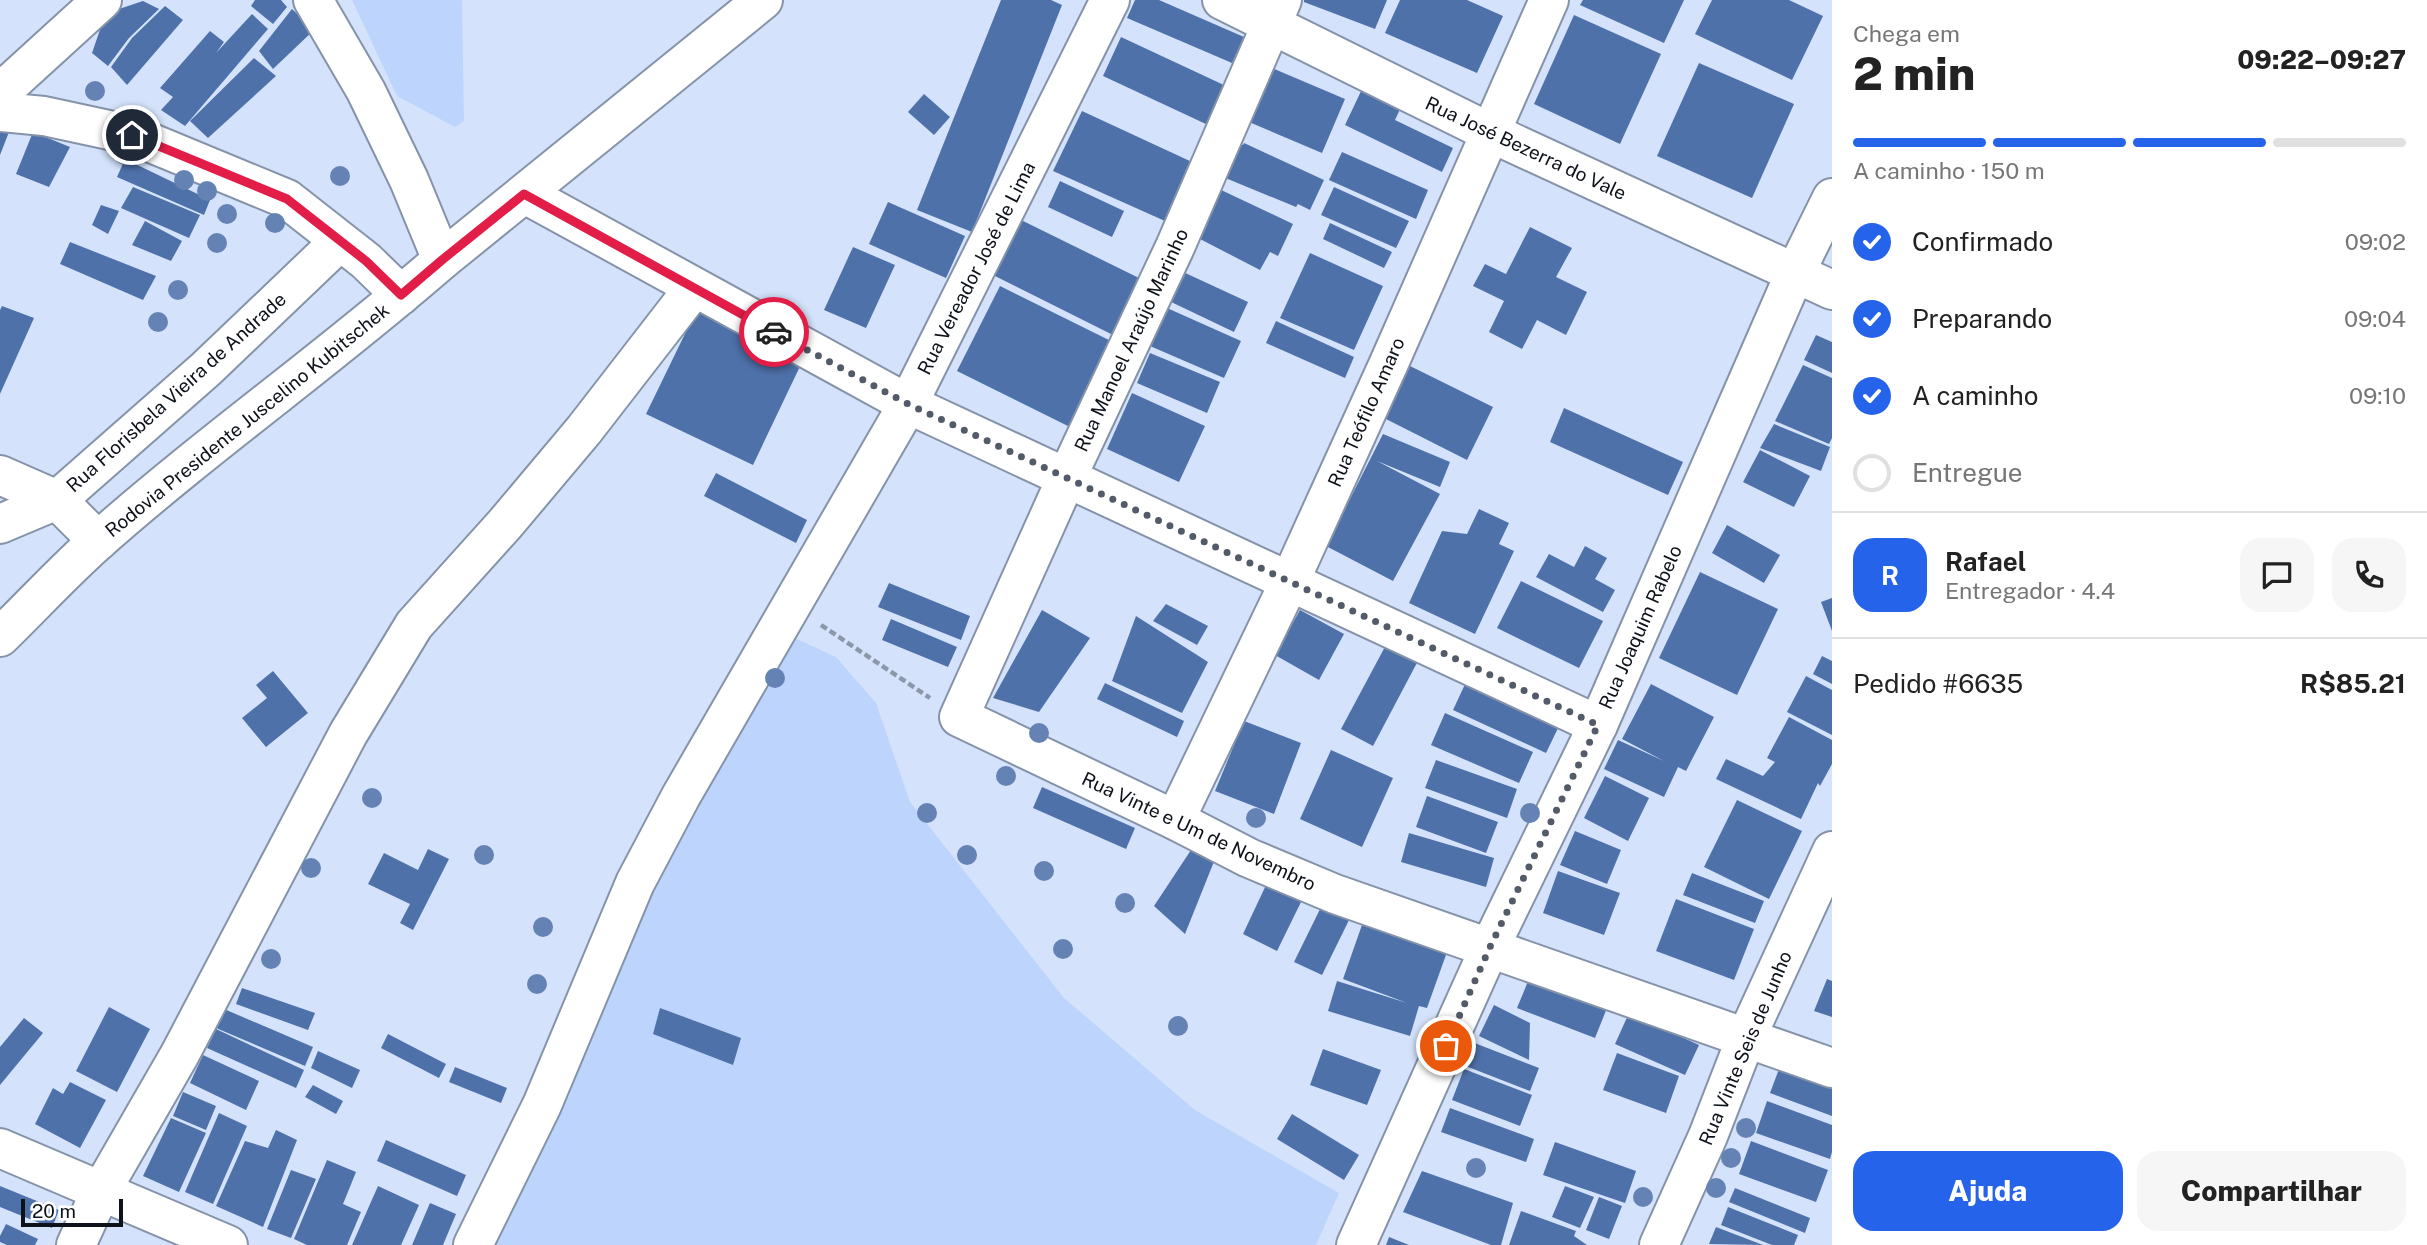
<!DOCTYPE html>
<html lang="pt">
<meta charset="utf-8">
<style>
:root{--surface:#fff;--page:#f6f6f6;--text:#222;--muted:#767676;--line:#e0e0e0;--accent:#2563eb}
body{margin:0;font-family:"Public Sans",sans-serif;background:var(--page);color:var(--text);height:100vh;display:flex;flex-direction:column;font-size:26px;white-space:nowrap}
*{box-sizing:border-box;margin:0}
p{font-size:23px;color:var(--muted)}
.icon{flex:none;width:38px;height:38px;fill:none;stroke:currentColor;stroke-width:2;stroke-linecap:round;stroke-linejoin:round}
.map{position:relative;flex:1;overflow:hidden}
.sheet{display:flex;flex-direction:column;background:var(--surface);width:595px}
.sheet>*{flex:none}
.scale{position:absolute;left:21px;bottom:18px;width:102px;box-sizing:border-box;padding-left:7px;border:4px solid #0d121a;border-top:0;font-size:19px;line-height:24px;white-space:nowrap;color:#0d121a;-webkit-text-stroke:5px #fff;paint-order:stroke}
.pin{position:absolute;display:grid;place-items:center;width:60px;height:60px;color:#fff;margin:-30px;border:4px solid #fff;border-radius:50%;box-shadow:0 2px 7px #0007}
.courier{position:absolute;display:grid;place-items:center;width:70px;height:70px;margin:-35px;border:5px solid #e11d48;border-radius:50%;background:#fff;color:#222;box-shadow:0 2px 9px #0007}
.headline em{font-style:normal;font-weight:800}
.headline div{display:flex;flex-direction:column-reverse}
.headline{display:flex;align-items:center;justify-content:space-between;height:119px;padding:0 21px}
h1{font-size:46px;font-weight:800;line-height:52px}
.bar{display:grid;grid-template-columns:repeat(4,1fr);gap:10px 7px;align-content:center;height:84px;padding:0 21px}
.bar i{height:9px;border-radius:5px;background:var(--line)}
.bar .current{background:var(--accent)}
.bar p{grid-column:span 4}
.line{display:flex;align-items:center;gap:18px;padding:0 21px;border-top:2px solid var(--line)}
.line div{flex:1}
.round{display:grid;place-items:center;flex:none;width:74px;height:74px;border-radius:21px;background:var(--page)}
ol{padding:0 21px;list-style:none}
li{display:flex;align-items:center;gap:21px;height:77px}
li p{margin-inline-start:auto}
li .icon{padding:7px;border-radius:50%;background:var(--accent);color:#fff;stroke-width:4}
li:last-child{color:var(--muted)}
li i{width:38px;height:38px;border:4px solid var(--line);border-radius:50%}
.primary-button{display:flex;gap:14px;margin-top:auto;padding:14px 21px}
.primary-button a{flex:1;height:80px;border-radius:21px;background:var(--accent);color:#fff;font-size:28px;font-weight:800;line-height:80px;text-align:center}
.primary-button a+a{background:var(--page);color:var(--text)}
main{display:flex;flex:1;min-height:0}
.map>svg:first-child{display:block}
</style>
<main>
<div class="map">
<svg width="1832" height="1245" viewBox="0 0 1832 1245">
<rect width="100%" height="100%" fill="#d4e3fb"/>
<g fill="#bdd5fd">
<path d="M352 0H462L464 121 455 127 397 96Z"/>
<path d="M786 634 836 657 876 703 910 802 1064 998 1195 1110 1339 1193 1316 1245H493L522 1180 569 1096 646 890Z"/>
</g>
<g fill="#4f71aa">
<path d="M255 0H281L287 7 273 24 251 6Z"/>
<path d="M1001 0H1051L1062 5 972 232 917 210Z"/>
<path d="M1135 0H1159L1244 37 1232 63 1127 18Z"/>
<path d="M1304 0H1387L1375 29 1304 2Z"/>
<path d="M1400 0H1467L1503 16 1477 73 1385 33Z"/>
<path d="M1583 0H1684L1664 43 1580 5Z"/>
<path d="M1712 0H1789L1823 16 1792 80 1695 34Z"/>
<path d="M143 1 159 9 129 38 108 66 92 53 104 18 119 9Z"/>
<path d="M165 6 183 20 127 85 111 67 132 38Z"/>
<path d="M292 9 314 30 273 69 259 51Z"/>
<path d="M252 14 268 29 185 126 161 110 173 97 160 88 210 31 224 42 216 53Z"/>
<path d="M1574 15 1661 54 1620 144 1534 104Z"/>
<path d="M1121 37 1226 86 1208 125 1103 76Z"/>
<path d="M254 58 276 76 208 138 190 121Z"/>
<path d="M1699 63 1794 104 1752 198 1657 156Z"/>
<path d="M1272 68 1345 99 1322 153 1249 122Z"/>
<path d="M1363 87 1402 105 1395 120 1453 148 1442 172 1345 125Z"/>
<path d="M924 94 950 117 934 135 908 112Z"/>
<path d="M1082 111 1192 162 1165 221 1053 171Z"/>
<path d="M0 128 9 132 0 155Z"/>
<path d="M33 132 70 147 49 187 16 174Z"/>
<path d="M1237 143 1243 145 1244 143 1324 180 1310 210 1298 204 1296 207 1223 177Z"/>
<path d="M1342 152 1428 190 1416 219 1329 180Z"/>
<path d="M125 159 210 200 204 215 117 177Z"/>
<path d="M1060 181 1124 211 1112 237 1048 207Z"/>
<path d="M133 187 200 215 189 238 121 208Z"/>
<path d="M1334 187 1409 221 1396 248 1321 215Z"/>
<path d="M1219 189 1293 224 1278 256 1270 252 1260 270 1200 239 1208 223 1204 221Z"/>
<path d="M888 202 965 236 946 278 869 244Z"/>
<path d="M101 205 119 211 108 234 92 225Z"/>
<path d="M1015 217 1141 279 1113 335 987 272Z"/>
<path d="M145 221 182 241 171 261 132 245Z"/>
<path d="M1330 223 1392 252 1384 268 1323 239Z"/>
<path d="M1530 227 1572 248 1556 277 1587 292 1566 335 1537 320 1522 349 1489 332 1504 301 1473 286 1485 264 1506 274Z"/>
<path d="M70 242 156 276 143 300 60 264Z"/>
<path d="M853 247 895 265 866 328 824 310Z"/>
<path d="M1310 253 1383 286 1354 350 1280 318Z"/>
<path d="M1181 271 1248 302 1234 332 1167 300Z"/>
<path d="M1000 286 1117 344 1074 429 957 371Z"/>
<path d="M2 306 34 318 0 394V310Z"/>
<path d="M698 307 804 358 753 465 646 414Z"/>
<path d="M1167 308 1241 341 1224 378 1150 346Z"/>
<path d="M1276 321 1354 357 1345 378 1266 343Z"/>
<path d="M1816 335 1832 342V373L1804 360Z"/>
<path d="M1150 353 1220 382 1207 413 1137 383Z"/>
<path d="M1803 365 1832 378V438L1829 444 1775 421Z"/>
<path d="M1410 366 1493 407 1467 460 1384 418Z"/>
<path d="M1132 393 1205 426 1179 482 1107 449Z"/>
<path d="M1564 408 1683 462 1668 495 1550 442Z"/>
<path d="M1774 424 1830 447 1821 471 1760 448Z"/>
<path d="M1383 434 1450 462 1440 487 1377 461 1440 494 1393 581 1326 546Z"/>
<path d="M1760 450 1810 476 1794 507 1743 482Z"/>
<path d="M716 473 807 520 796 543 704 496Z"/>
<path d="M1479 509 1509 523 1499 544 1514 551 1475 634 1409 603 1442 531 1467 534Z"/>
<path d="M1727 525 1780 555 1764 583 1712 553Z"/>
<path d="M1585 546 1607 558 1595 579 1615 590 1603 612 1536 577 1549 554 1574 567Z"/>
<path d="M1700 572 1778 609 1737 695 1659 658Z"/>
<path d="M1521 581 1603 621 1579 668 1497 628Z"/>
<path d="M889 583 970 616 961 640 878 607Z"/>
<path d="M1832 598V631L1821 602Z"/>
<path d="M1166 604 1208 626 1197 645 1153 621Z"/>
<path d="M1042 610 1090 638 1039 712 993 698Z"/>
<path d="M1300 610 1344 634 1319 680 1275 655Z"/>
<path d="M1136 616 1208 662 1182 713 1112 681Z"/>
<path d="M891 619 957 647 948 667 882 640Z"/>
<path d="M1387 643 1419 659 1373 746 1341 729Z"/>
<path d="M1822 656 1832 661V684L1813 674Z"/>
<path d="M273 671 308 713 266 747 242 718 267 698 256 685Z"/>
<path d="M1806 676 1832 690V735L1787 712Z"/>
<path d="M1467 680 1560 724 1546 753 1453 710Z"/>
<path d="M1105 683 1184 721 1177 737 1097 699Z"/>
<path d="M1651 684 1714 717 1686 771 1678 767 1664 797 1604 769 1618 740 1664 761 1622 739Z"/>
<path d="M1445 713 1533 752 1519 783 1431 745Z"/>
<path d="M1789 717 1832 740V764L1820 786 1818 783 1801 819 1716 779 1726 759 1763 776 1775 762 1767 758Z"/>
<path d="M1244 721 1301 743 1274 814 1215 791Z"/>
<path d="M1331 750 1393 778 1362 847 1300 819Z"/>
<path d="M1436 760 1517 789 1507 818 1425 788Z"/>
<path d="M1605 776 1649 798 1628 841 1584 818Z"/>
<path d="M1042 787 1135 828 1126 849 1033 808Z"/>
<path d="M1427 796 1498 822 1486 853 1416 827Z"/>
<path d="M1737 800 1802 831 1769 899 1704 867Z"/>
<path d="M1575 831 1621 850 1607 884 1560 865Z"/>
<path d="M1409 833 1494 858 1486 887 1401 862Z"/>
<path d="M428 849 449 859 413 930 400 923 410 904 368 884 384 853 418 870Z"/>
<path d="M1191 850 1215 859 1185 934 1154 906Z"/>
<path d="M1558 871 1620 893 1604 935 1543 913Z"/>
<path d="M1692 873 1764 901 1755 923 1683 895Z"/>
<path d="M1267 883 1302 900 1277 951 1243 934Z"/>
<path d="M1325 899 1353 912 1322 975 1294 962Z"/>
<path d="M1676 899 1754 929 1734 980 1656 951Z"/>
<path d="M1363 922 1447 952 1427 1008 1419 1006 1410 1036 1328 1011 1337 981 1407 1003 1343 979Z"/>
<path d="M1531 974 1609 1003 1595 1038 1517 1008Z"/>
<path d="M1827 979 1832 981V1017L1814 1011Z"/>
<path d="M242 988 315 1013 308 1030 236 1004Z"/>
<path d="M1494 1005 1530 1023 1529 1060 1479 1036Z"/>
<path d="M109 1007 150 1029 117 1092 76 1071Z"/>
<path d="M660 1008 741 1038 733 1065 653 1034Z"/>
<path d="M224 1009 313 1047 305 1066 216 1028Z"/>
<path d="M1629 1013 1699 1045 1685 1075 1615 1044Z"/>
<path d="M24 1018 43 1033 0 1085V1047Z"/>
<path d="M216 1029 304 1070 296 1088 207 1048Z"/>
<path d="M388 1034 446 1064 439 1078 381 1048Z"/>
<path d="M1472 1042 1539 1068 1530 1091 1463 1065Z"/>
<path d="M1323 1049 1381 1070 1367 1105 1310 1085Z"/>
<path d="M318 1051 360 1070 352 1088 311 1068Z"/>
<path d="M1617 1053 1679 1076 1666 1113 1603 1090Z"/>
<path d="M203 1055 259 1081 246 1110 190 1083Z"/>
<path d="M455 1067 507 1088 501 1103 449 1082Z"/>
<path d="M1464 1069 1532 1095 1520 1126 1452 1100Z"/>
<path d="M1779 1069 1832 1088V1116L1770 1093Z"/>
<path d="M70 1082 106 1100 80 1148 35 1124 53 1088 63 1094Z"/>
<path d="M313 1085 343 1101 336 1114 305 1097Z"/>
<path d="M183 1092 216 1106 206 1130 173 1116Z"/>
<path d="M1767 1101 1832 1125V1152L1830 1159 1756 1133Z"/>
<path d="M1450 1108 1534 1139 1526 1162 1441 1132Z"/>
<path d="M219 1113 247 1126 213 1204 185 1192Z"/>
<path d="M1292 1114 1359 1155 1344 1180 1277 1139Z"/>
<path d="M171 1118 206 1133 179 1192 143 1176Z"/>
<path d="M276 1130 297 1140 263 1227 216 1206 245 1141 268 1148Z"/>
<path d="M386 1140 466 1175 457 1196 377 1161Z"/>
<path d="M1751 1141 1828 1170 1816 1202 1739 1174Z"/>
<path d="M1555 1142 1636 1171 1625 1203 1543 1175Z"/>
<path d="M327 1160 356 1172 343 1204 361 1212 347 1245H307L294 1239Z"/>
<path d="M291 1170 316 1179 291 1238 267 1229Z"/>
<path d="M1422 1171 1513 1203 1501 1245H1491L1403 1212Z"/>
<path d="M0 1186 59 1210 52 1228 0 1207Z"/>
<path d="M378 1186 419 1205 401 1245H352Z"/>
<path d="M1565 1186 1594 1197 1580 1228 1552 1217Z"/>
<path d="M1735 1188 1810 1218 1805 1233 1729 1202Z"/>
<path d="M1599 1197 1622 1206 1609 1239 1586 1230Z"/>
<path d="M430 1203 456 1214 443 1245H412Z"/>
<path d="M1728 1207 1798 1235 1794 1245H1772L1721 1225Z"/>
<path d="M1521 1211 1576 1231 1574 1236 1587 1245H1509Z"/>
<path d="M6 1224 38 1239 35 1245H7L0 1242V1236Z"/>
<path d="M1716 1227 1763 1245 1709 1244Z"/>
<path d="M1389 1237 1409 1245H1386Z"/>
</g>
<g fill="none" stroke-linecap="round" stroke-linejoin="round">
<defs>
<g id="minor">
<path d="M313 0 366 91 409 180 442 260"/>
<path d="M1222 0 1489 132 1832 290"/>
<path d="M1282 0 1175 247 1067 477 959 717 1175 820 1249 858 1335 894 1832 1068"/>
<path d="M0 93 102 0"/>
<path d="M0 112 44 116 132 135 287 199 366 261 401 295"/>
<path d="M525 194 908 404 1598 725"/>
<path d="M0 475 57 500 206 369 339 242"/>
<path d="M0 524 57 500 98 541"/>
<path d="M1175 820 1289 583 1389 363 1549 0"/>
<path d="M0 1148 228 1245"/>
<path d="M76 1245 101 1191 180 1054 348 734 414 625 505 524 584 430 694 288"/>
<path d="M473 1245 542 1105 635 883 681 796 908 404 1110 0"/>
<path d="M1356 1245 1490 947 1598 725 1795 273 1832 198"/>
<path d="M1659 1245 1708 1136 1746 1038 1832 851"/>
</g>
<path id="highway" d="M0 637C33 605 65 570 99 540 210 442 331 357 442 260L763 0"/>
</defs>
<use href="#minor" stroke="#8593a9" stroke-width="42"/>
<use href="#highway" stroke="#8593a9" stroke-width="42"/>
<path stroke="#8c98aa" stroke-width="4.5" stroke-dasharray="7 3.5" stroke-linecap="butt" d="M821 625 930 698"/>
<use href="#minor" stroke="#fff" stroke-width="38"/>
<use href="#highway" stroke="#fff" stroke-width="38"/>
</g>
<g fill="#6483b4">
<circle cx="95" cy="91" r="10"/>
<circle cx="125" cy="155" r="10"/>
<circle cx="340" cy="176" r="10"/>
<circle cx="184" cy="180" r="10"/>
<circle cx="207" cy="191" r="10"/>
<circle cx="227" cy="214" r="10"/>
<circle cx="275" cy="223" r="10"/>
<circle cx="217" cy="243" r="10"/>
<circle cx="178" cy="290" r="10"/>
<circle cx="158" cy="322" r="10"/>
<circle cx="775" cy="678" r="10"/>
<circle cx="1039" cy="733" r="10"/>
<circle cx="1006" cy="776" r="10"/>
<circle cx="372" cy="798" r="10"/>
<circle cx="927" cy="813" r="10"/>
<circle cx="1530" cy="813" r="10"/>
<circle cx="1256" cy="818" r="10"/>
<circle cx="484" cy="855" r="10"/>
<circle cx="967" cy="855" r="10"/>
<circle cx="311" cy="868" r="10"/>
<circle cx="1044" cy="871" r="10"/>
<circle cx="1125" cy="903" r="10"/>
<circle cx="543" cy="927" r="10"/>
<circle cx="1063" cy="949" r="10"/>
<circle cx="271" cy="959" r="10"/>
<circle cx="537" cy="984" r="10"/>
<circle cx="1178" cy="1026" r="10"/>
<circle cx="1746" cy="1128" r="10"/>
<circle cx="1731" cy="1158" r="10"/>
<circle cx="1476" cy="1168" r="10"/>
<circle cx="1716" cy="1188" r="10"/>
<circle cx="1643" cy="1197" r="10"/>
</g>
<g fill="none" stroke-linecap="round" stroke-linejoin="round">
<path stroke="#535b69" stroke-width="7" stroke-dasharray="0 12.6" d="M774 332 908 404 1598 725 1490 947 1446 1046"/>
<path stroke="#e11d48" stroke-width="9" d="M132 135 287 199 366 261 401 295 442 260 524 194 774 332"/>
</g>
<g text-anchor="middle" stroke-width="7" stroke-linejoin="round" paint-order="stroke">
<g font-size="19" fill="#0d121a" stroke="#fff">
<text transform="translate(1526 148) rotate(25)" y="7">Rua José Bezerra do Vale</text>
<text transform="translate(976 268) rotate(-63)" y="7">Rua Vereador José de Lima</text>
<text transform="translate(1131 340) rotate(-65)" y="7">Rua Manoel Araújo Marinho</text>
<text transform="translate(176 392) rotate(-42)" y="7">Rua Florisbela Vieira de Andrade</text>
<text transform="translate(1366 412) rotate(-66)" y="7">Rua Teófilo Amaro</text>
<text transform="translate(247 420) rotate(-39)" y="7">Rodovia Presidente Juscelino Kubitschek</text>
<text transform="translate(1640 627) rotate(-66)" y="7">Rua Joaquim Rabelo</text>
<text transform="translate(1199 831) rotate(25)" y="7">Rua Vinte e Um de Novembro</text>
<text transform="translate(1745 1048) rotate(-67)" y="7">Rua Vinte Seis de Junho</text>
</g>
</g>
</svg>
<div class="scale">20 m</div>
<div class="pin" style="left:1446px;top:1046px;background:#ea580c"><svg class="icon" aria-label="bag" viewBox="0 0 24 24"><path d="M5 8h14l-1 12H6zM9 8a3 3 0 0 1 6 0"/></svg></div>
<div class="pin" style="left:132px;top:135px;background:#1f2937"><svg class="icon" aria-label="home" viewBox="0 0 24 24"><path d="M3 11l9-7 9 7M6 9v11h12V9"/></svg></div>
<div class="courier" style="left:774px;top:332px"><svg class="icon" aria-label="car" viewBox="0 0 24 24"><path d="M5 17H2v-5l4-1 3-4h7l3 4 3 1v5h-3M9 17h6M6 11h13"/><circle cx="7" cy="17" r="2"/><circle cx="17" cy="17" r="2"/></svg></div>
</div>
<section class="sheet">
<div class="headline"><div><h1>2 min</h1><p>Chega em</p></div><em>09:22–09:27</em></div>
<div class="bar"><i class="current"></i><i class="current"></i><i class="current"></i><i></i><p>A caminho · 150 m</p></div>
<ol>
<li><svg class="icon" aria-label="check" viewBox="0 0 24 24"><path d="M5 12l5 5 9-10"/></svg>Confirmado<p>09:02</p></li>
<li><svg class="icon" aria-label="check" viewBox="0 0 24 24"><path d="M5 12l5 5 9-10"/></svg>Preparando<p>09:04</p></li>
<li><svg class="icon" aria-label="check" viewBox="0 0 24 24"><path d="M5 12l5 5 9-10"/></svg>A caminho<p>09:10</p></li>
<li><i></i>Entregue</li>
</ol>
<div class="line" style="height:126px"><b class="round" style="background:var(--accent);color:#fff">R</b><div><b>Rafael</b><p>Entregador · 4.4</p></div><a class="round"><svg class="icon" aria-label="chat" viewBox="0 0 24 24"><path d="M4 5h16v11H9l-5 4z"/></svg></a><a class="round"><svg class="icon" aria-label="phone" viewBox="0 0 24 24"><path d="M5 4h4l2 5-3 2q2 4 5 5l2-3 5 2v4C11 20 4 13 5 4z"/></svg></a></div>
<div class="line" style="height:91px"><div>Pedido #6635</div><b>R$85.21</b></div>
<div class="primary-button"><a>Ajuda</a><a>Compartilhar</a></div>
</section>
</main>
